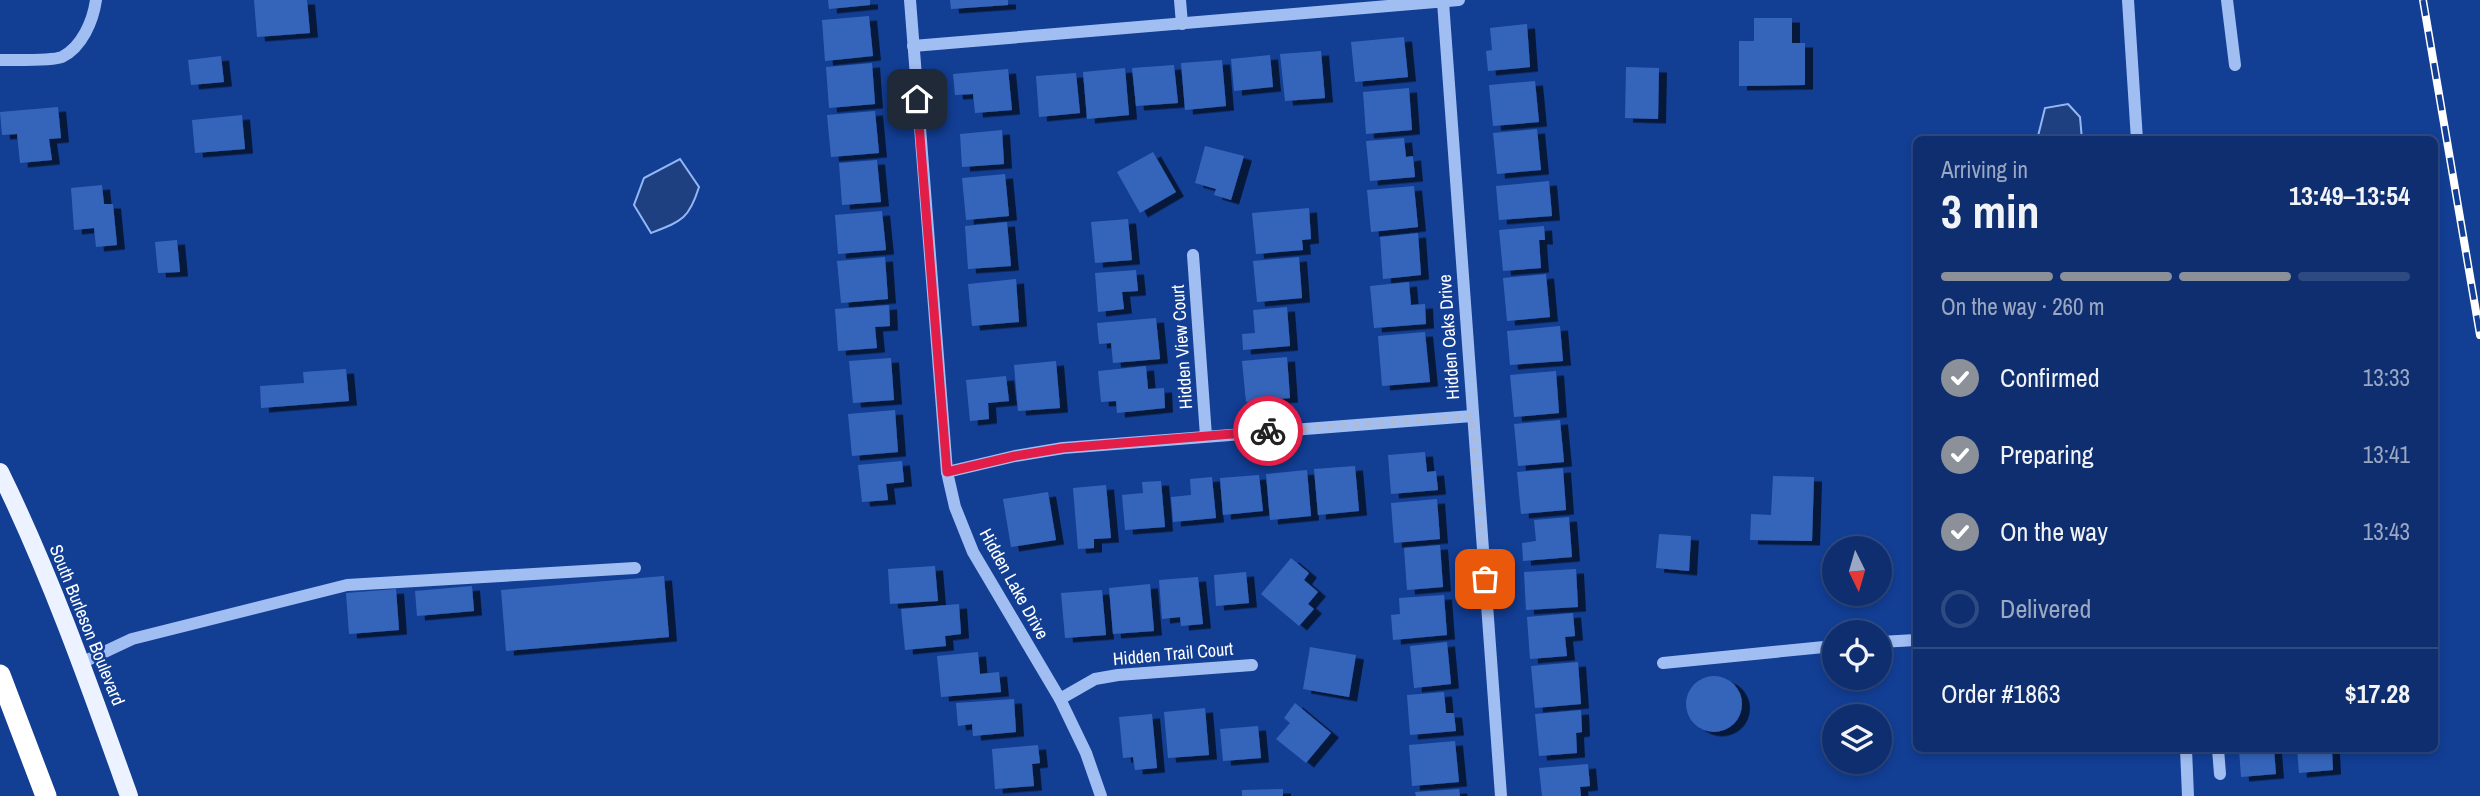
<!DOCTYPE html>
<meta charset="utf-8">
<style>
:root{--surface:#0e2e6f;--page:#1c3a77;--text:#f1f3f6;--muted:#9ba8c3;--line:#2e4a82;--accent:#8c9099}
body{margin:0;font-family:"Archivo Narrow",sans-serif;background:var(--page);color:var(--text);height:100vh;display:flex;flex-direction:column;font-size:26px;white-space:nowrap}
*{box-sizing:border-box;margin:0}
p{font-size:23px;color:var(--muted)}
.icon{flex:none;width:38px;height:38px;fill:none;stroke:currentColor;stroke-width:2;stroke-linecap:round;stroke-linejoin:round}
.map{position:relative;flex:1;overflow:hidden}
.side{position:absolute;left:1913px;top:136px;width:525px;height:616px;display:flex;flex-direction:column;background:var(--surface);border-radius:10px;box-shadow:0 4px 10px #0003,0 0 0 2px var(--line)}
.side>*{flex:none}
.needle{width:46px;rotate:175deg}
.tools{position:absolute;left:1822px;top:536px;display:grid;gap:14px}
.tools a{display:grid;place-items:center;width:70px;height:70px;border-radius:50%;background:var(--surface);box-shadow:0 4px 10px #0003,0 0 0 2px var(--line);font-size:35px}
.pin{position:absolute;display:grid;place-items:center;width:60px;height:60px;color:#fff;margin:-30px;border-radius:14px;box-shadow:0 4px 10px #0006}
.courier{position:absolute;display:grid;place-items:center;width:70px;height:70px;margin:-35px;border:5px solid #e11d48;border-radius:50%;background:#fff;color:#222;box-shadow:0 2px 9px #0007}
.headline em{font-style:normal;font-weight:700}
.headline div{display:flex;flex-direction:column-reverse}
.headline{display:flex;align-items:center;justify-content:space-between;height:119px;padding:0 28px}
h1{font-size:46px;font-weight:700;line-height:52px}
.bar{display:grid;grid-template-columns:repeat(4,1fr);gap:10px 7px;align-content:center;height:84px;padding:0 28px}
.bar i{height:9px;border-radius:5px;background:var(--line)}
.bar .current{background:var(--accent)}
.bar p{grid-column:span 4}
.line{display:flex;align-items:center;gap:18px;padding:0 28px;border-top:2px solid var(--line)}
.line div{flex:1}
ol{padding:0 28px;list-style:none}
li{display:flex;align-items:center;gap:21px;height:77px}
li p{margin-inline-start:auto}
li .icon{padding:7px;border-radius:50%;background:var(--accent);color:#fff;stroke-width:4}
li:last-child{color:var(--muted)}
li i{width:38px;height:38px;border:4px solid var(--line);border-radius:50%}
.map>svg:first-child{display:block}
</style>
<div class="map">
<svg width="2480" height="796" viewBox="0 0 2480 796">
<defs>
<filter id="shadow"><feDropShadow dx="8" dy="4.5" stdDeviation="0" flood-color="#0009"/></filter>
</defs>
<rect width="100%" height="100%" fill="#123e94"/>
<g fill="#1e4080" stroke="#92b7f6" stroke-width="2">
<path d="M2068 104 2080 117 2082 140H2037L2045 108Z"/>
<path d="M680 159 699 187C689 219 682 221 651 233L634 205 644 178Z"/>
</g>
<g fill="#3665bb" filter="url(#shadow)">
<path d="M254 0H307L310 33 257 37Z"/>
<path d="M828 0H870V5L829 9Z"/>
<path d="M950 0H1008V5L951 9Z"/>
<path d="M869 16 873 56 825 61 822 20Z"/>
<path d="M1754 18H1792V43H1805V85L1739 86V41H1754Z"/>
<path d="M1527 24 1530 67 1488 71 1486 51 1492 50 1490 28Z"/>
<path d="M1404 37 1408 77 1355 82 1351 42Z"/>
<path d="M1321 51 1325 98 1285 101 1280 54Z"/>
<path d="M1270 55 1273 87 1234 91 1231 59Z"/>
<path d="M221 56 224 82 191 85 188 60Z"/>
<path d="M1222 60 1226 106 1185 110 1181 63Z"/>
<path d="M872 63 875 104 829 108 826 67Z"/>
<path d="M1174 65 1178 103 1136 106 1132 68Z"/>
<path d="M1626 67 1659 68 1658 119 1625 118Z"/>
<path d="M1125 68 1129 115 1087 119 1083 72Z"/>
<path d="M1008 69 1012 110 975 113 973 94 955 95 953 74Z"/>
<path d="M1076 73 1080 113 1039 117 1036 76Z"/>
<path d="M1535 81 1539 122 1493 126 1489 85Z"/>
<path d="M1409 88 1412 130 1366 134 1363 92Z"/>
<path d="M58 107 61 138 49 139 52 160 20 163 17 134 2 135 0 112Z"/>
<path d="M875 111 879 153 831 157 827 115Z"/>
<path d="M242 115 245 149 195 153 192 120Z"/>
<path d="M1537 129 1541 170 1497 174 1493 133Z"/>
<path d="M1002 130 1004 164 962 167 960 134Z"/>
<path d="M1404 138 1406 157 1413 156 1415 177 1370 181 1366 141Z"/>
<path d="M1205 146 1244 156 1231 200 1214 195 1216 189 1195 183Z"/>
<path d="M1153 152 1176 192 1140 213 1117 172Z"/>
<path d="M877 160 881 202 842 205 839 163Z"/>
<path d="M1005 174 1009 216 966 220 962 178Z"/>
<path d="M1549 181 1552 216 1499 220 1496 186Z"/>
<path d="M102 185 104 204H113L117 245 96 247 94 228 74 230 71 188Z"/>
<path d="M1414 186 1418 227 1371 232 1367 190Z"/>
<path d="M1309 208 1311 239 1302 240 1303 250 1256 254 1252 213Z"/>
<path d="M882 211 886 250 838 254 835 215Z"/>
<path d="M1128 219 1132 260 1095 263 1091 222Z"/>
<path d="M1007 222 1011 266 968 269 965 226Z"/>
<path d="M1544 226 1545 240H1539L1541 268 1503 271 1499 230Z"/>
<path d="M1418 233 1421 275 1383 279 1380 237Z"/>
<path d="M177 240 180 272 158 273 155 242Z"/>
<path d="M885 257 888 299 841 303 837 261Z"/>
<path d="M1299 257 1302 298 1257 302 1253 261Z"/>
<path d="M1136 270 1138 291 1122 292 1124 309 1098 312 1095 273Z"/>
<path d="M1546 274 1550 317 1507 321 1503 278Z"/>
<path d="M1016 279 1019 322 972 326 968 284Z"/>
<path d="M1409 282 1411 305 1425 304 1426 324 1374 328 1370 286Z"/>
<path d="M889 305 890 326 875 327 877 348 838 351 835 309Z"/>
<path d="M1287 307 1290 346 1243 350 1242 334 1255 333 1253 310Z"/>
<path d="M1156 318 1160 359 1113 363 1111 343 1099 344 1097 323Z"/>
<path d="M1560 326 1563 361 1510 365 1507 331Z"/>
<path d="M1425 332 1430 382 1382 386 1378 336Z"/>
<path d="M1287 357 1290 398 1246 402 1242 361Z"/>
<path d="M891 358 894 400 853 403 849 361Z"/>
<path d="M1056 361 1060 408 1018 411 1014 365Z"/>
<path d="M1146 366 1148 389 1164 388 1165 408 1117 413 1116 401 1101 402 1098 371Z"/>
<path d="M346 369 349 401 261 408 260 386 304 383 303 372Z"/>
<path d="M1556 371 1559 413 1514 417 1510 375Z"/>
<path d="M1006 376 1009 401 988 403 989 419 970 421 966 380Z"/>
<path d="M895 410 898 452 852 456 848 414Z"/>
<path d="M1560 420 1564 462 1518 466 1514 424Z"/>
<path d="M1425 452 1427 472 1436 471 1438 490 1391 494 1388 455Z"/>
<path d="M902 461 904 482 886 484 888 500 862 502 858 465Z"/>
<path d="M1355 466 1359 511 1318 515 1314 469Z"/>
<path d="M1563 468 1566 510 1521 514 1517 472Z"/>
<path d="M1307 470 1311 516 1270 520 1266 474Z"/>
<path d="M1259 475 1263 511 1223 515 1220 478Z"/>
<path d="M1773 476 1814 477 1812 541 1750 540 1751 514 1771 515Z"/>
<path d="M1212 477 1216 518 1173 522 1171 497 1191 495 1190 479Z"/>
<path d="M1161 481 1165 527 1125 530 1122 495 1143 493 1142 482Z"/>
<path d="M1106 485 1111 538 1094 539V548L1078 549 1073 488Z"/>
<path d="M1048 492 1056 540 1011 547 1003 499Z"/>
<path d="M1437 499 1440 539 1394 543 1391 503Z"/>
<path d="M1569 517 1572 557 1523 561 1522 543 1536 541 1534 520Z"/>
<path d="M1659 534 1691 536 1689 571 1656 568Z"/>
<path d="M1440 545 1443 587 1407 590 1404 548Z"/>
<path d="M1291 558 1309 573 1304 580 1318 592 1308 604 1314 609 1299 626 1261 594Z"/>
<path d="M935 566 938 601 890 604 888 569Z"/>
<path d="M1576 569 1578 607 1526 610 1524 572Z"/>
<path d="M1246 572 1249 603 1216 606 1214 575Z"/>
<path d="M664 576 669 637 506 651 501 590Z"/>
<path d="M1198 577 1203 624 1181 626 1180 617 1162 619 1159 580Z"/>
<path d="M1150 584 1154 631 1113 634 1109 588Z"/>
<path d="M472 586 474 611 417 616 415 591Z"/>
<path d="M396 589 399 630 349 634 346 593Z"/>
<path d="M1102 590 1106 635 1065 638 1061 593Z"/>
<path d="M1444 595 1447 635 1393 640 1391 615 1400 614 1399 598Z"/>
<path d="M959 604 961 634 945 636 946 646 905 650 901 609Z"/>
<path d="M1573 613 1575 636 1565 637 1567 656 1530 659 1527 617Z"/>
<path d="M1447 642 1451 684 1414 688 1410 646Z"/>
<path d="M1310 647 1356 655 1349 697 1303 689Z"/>
<path d="M978 652 980 674 999 672 1001 692 941 697 937 656Z"/>
<path d="M1578 662 1581 704 1535 708 1531 666Z"/>
<circle cx="1714" cy="704" r="28"/>
<path d="M1444 692 1446 713H1454L1456 731 1410 735 1407 695Z"/>
<path d="M1014 699 1016 732 973 736 972 724 958 726 956 703Z"/>
<path d="M1295 703 1331 733 1306 763 1276 739 1290 723 1284 718Z"/>
<path d="M1205 708 1209 755 1168 758 1164 712Z"/>
<path d="M1581 710 1582 732 1576 733 1577 753 1539 756 1535 714Z"/>
<path d="M1152 714 1157 768 1135 770 1133 757 1123 758 1119 717Z"/>
<path d="M1258 726 1261 758 1223 761 1220 729Z"/>
<path d="M1455 741 1459 782 1412 786 1409 745Z"/>
<path d="M1038 745 1040 763 1032 764 1034 786 995 789 992 749Z"/>
<path d="M2239 749H2274L2276 774 2241 777Z"/>
<path d="M2297 749H2332L2333 770 2299 773Z"/>
<path d="M1588 764 1590 786 1580 787 1581 796H1542L1539 768Z"/>
<path d="M1283 789V796H1242V790Z"/>
<path d="M1459 789 1460 796H1416L1415 792Z"/>
</g>
<g fill="none" stroke-linecap="round" stroke-linejoin="round">
<g stroke="#a1bef3" stroke-width="12">
<path d="M910 0 947 472 955 507 973 552 1060 699 1086 753 1101 796"/>
<path d="M1180 0 1182 24"/>
<path d="M2128 0 2137 140"/>
<path d="M2227 0 2235 65"/>
<path d="M1443 2 1501 796"/>
<path d="M913 46 1459 0"/>
<path d="M0 60C13 60 52 61 62 57 82 47 93 21 96 0"/>
<path d="M1193 255 1206 436"/>
<path d="M947 472 1015 456 1063 448 1472 416"/>
<path d="M1880 642 1916 640"/>
<path d="M81 663 132 639 347 585 635 568"/>
<path d="M1663 663 1834 646"/>
<path d="M1060 699 1095 679 1118 675 1252 665"/>
<path d="M2186 749 2188 796"/>
<path d="M2218 749 2220 774"/>
</g>
<path stroke="#ecf2ff" stroke-width="18" d="M0 472C51 576 90 687 129 796"/>
<path stroke="#fff" stroke-width="21" d="M0 675 46 796"/>
<defs>
<path id="rail" d="M2423 0 2480 335"/>
</defs>
<use href="#rail" stroke="#fff" stroke-width="8"/>
<use href="#rail" stroke="#123e94" stroke-width="5" stroke-dasharray="16" stroke-linecap="butt"/>
</g>
<g fill="none" stroke-linecap="round" stroke-linejoin="round">
<path stroke="#acbbda" stroke-width="7" stroke-dasharray="0 12.6" d="M1268 431 1472 416 1485 579"/>
<path stroke="#e11d48" stroke-width="9" d="M917 99 947 472 1015 456 1063 448 1268 431"/>
</g>
<g text-anchor="middle" stroke-width="5" stroke-linejoin="round" paint-order="stroke">
<g font-size="18" fill="#fff" stroke="#123e94">
<text transform="translate(1449 337) rotate(-94)" y="6">Hidden Oaks Drive</text>
<text transform="translate(1182 347) rotate(-94)" y="6">Hidden View Court</text>
<text transform="translate(1014 584) rotate(61)" y="6">Hidden Lake Drive</text>
<text transform="translate(87 625) rotate(68)" y="6">South Burleson Boulevard</text>
<text transform="translate(1173 654) rotate(-5)" y="6">Hidden Trail Court</text>
</g>
</g>
</svg>
<div class="tools">
<a><svg class="needle" viewBox="-14 -14 28 28"><path d="M0-13l5 13h-10z" fill="#e53935"/><path d="M0 13l5-13h-10z" fill="#9ba8c3"/></svg></a>
<a><svg class="icon" aria-label="locate" viewBox="0 0 24 24"><circle cx="12" cy="12" r="6"/><path d="M12 2v4M12 18v4M2 12h4M18 12h4"/></svg></a>
<a><svg class="icon" aria-label="layers" viewBox="0 0 24 24"><path d="M12 4l9 5-9 5-9-5zM3 14l9 5 9-5"/></svg></a>
</div>
<div class="pin" style="left:1485px;top:579px;background:#ea580c"><svg class="icon" aria-label="bag" viewBox="0 0 24 24"><path d="M5 8h14l-1 12H6zM9 8a3 3 0 0 1 6 0"/></svg></div>
<div class="pin" style="left:917px;top:99px;background:#1f2937"><svg class="icon" aria-label="home" viewBox="0 0 24 24"><path d="M3 11l9-7 9 7M6 9v11h12V9"/></svg></div>
<div class="courier" style="left:1268px;top:431px"><svg class="icon" aria-label="bike" viewBox="0 0 24 24"><circle cx="6" cy="16" r="4"/><circle cx="18" cy="16" r="4"/><path d="M6 16l4-8h5l3 8M10 8l3 8H6M13 5h3"/></svg></div>
<section class="side">
<div class="headline"><div><h1>3 min</h1><p>Arriving in</p></div><em>13:49–13:54</em></div>
<div class="bar"><i class="current"></i><i class="current"></i><i class="current"></i><i></i><p>On the way · 260 m</p></div>
<ol>
<li><svg class="icon" aria-label="check" viewBox="0 0 24 24"><path d="M5 12l5 5 9-10"/></svg>Confirmed<p>13:33</p></li>
<li><svg class="icon" aria-label="check" viewBox="0 0 24 24"><path d="M5 12l5 5 9-10"/></svg>Preparing<p>13:41</p></li>
<li><svg class="icon" aria-label="check" viewBox="0 0 24 24"><path d="M5 12l5 5 9-10"/></svg>On the way<p>13:43</p></li>
<li><i></i>Delivered</li>
</ol>
<div class="line" style="height:91px"><div>Order #1863</div><b>$17.28</b></div>
</section>
</div>
